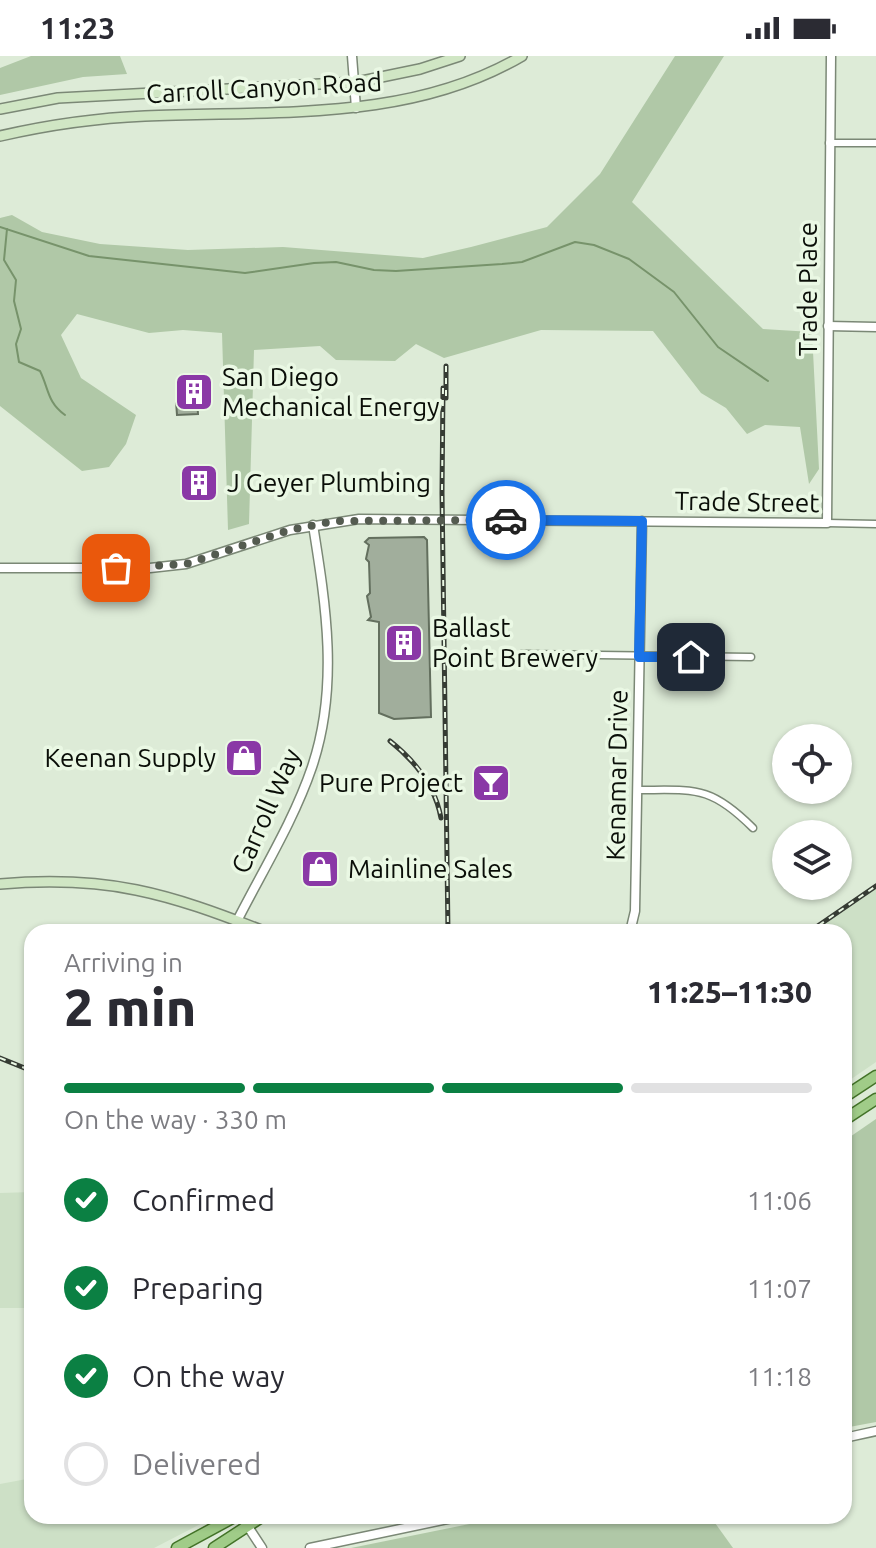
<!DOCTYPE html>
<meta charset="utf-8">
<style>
:root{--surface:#fff;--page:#f7f7f7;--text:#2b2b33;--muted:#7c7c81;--line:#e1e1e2;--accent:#0b8043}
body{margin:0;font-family:Ubuntu,sans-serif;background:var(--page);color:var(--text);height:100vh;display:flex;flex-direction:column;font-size:30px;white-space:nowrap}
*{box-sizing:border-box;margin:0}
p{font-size:26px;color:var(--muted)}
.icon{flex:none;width:44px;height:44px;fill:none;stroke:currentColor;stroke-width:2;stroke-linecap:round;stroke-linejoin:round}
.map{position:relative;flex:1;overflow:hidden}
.sheet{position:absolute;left:24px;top:868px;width:828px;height:600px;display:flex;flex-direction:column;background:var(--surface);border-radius:24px;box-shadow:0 2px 6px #0004}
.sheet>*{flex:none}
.controls{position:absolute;left:772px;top:668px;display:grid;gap:16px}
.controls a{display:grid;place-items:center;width:80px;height:80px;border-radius:50%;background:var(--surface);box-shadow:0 2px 6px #0004;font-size:40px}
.pin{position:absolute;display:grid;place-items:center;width:68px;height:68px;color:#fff;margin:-34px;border-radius:16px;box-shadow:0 4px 12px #0006}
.courier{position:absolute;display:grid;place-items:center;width:80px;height:80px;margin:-40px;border:6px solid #1a73e8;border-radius:50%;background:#fff;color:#222;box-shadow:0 2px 10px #0007}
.head em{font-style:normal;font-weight:800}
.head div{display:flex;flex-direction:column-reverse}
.head{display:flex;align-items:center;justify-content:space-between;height:136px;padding:0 40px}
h1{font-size:52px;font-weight:800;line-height:60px}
.bar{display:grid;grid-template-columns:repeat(4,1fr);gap:12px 8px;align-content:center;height:96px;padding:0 40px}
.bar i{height:10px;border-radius:6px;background:var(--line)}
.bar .on{background:var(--accent)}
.bar p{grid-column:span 4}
ol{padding:0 40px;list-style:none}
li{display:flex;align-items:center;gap:24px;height:88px}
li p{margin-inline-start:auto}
li .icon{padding:8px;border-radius:50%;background:var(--accent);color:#fff;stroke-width:4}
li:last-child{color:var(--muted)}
li i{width:44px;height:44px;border:4px solid var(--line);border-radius:50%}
.status{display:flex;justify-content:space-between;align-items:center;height:56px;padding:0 40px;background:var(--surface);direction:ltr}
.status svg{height:22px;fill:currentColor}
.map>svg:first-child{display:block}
</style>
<div class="status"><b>11:23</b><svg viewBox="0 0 49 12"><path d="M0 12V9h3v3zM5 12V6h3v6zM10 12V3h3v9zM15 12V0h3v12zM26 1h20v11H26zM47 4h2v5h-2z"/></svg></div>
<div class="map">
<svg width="876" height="1492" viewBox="0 0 876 1492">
<rect width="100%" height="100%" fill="#ddebd7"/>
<g fill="#cde0c6">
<path d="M876 832V1006L844 1028V876H812Z"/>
<path d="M32 1136V1326L26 1252H0V1137Z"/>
<path d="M32 1422V1460H216L154 1492H0V1428Z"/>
</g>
<g fill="#b0c8a7">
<path d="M31 0H120L127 18 83 21 0 39V12Z"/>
<path d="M675 0H724L632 146 763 273 812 276 819 413 809 428 800 371 765 369 747 378 726 352 701 337 653 275 541 274 444 302 416 288 395 305 336 304 320 290 254 294 249 468 228 474 222 277 183 274 149 277 77 258 61 279 81 322 136 359 126 388 109 411 82 415 0 350V162L12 159 42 176 100 188 188 194 283 191 423 202 471 191 547 171 600 118Z"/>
<path d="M876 1063V1366L844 1372V1085Z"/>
<path d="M509 1460H710L733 1492H351Z"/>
</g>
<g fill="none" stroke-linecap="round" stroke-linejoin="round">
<g stroke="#77936b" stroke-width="2">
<path d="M0 171 89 200 245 217 314 207 336 206 374 214 396 215 502 208 522 206 575 186 594 189 629 203 674 236 718 291 768 325"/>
<path d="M7 173 4 204 16 224 14 245 21 273 16 288 19 306 40 315C49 333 47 346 65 359"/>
</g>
</g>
<g fill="#a1ae9c" stroke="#636f5e" stroke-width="2">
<path d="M204 328V343H197L198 358 177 359 176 345 184 344 183 329Z"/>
<path d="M424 481 427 484 431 661 394 663 379 657V566L368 564 371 561 367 540 370 537 369 506 366 503 369 489 365 486 369 482Z"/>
</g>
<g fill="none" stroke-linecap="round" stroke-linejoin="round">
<defs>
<g id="minor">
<path d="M829 87H876"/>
<path d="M827 467 876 468"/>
<path d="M522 598 751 601"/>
<path d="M638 734C695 734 710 729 753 772"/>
</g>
<g id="tertiary">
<path d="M352 0 356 52"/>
<path d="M828 270 876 271"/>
<path d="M0 512H150L186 508 290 474 359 463 827 467 831 0"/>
<path d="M237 865C263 814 294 764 312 711 339 631 326 550 313 469"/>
<path d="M630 876 635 855 642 465"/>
<path d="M844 1382 876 1375"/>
<path d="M241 1460 262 1492"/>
<path d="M310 1492 462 1460"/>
</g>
<g id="secondary">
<path d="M0 53 58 42 357 26 420 13 460 0"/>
<path d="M0 80C48 69 96 62 145 60 273 54 408 67 522 0"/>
<path d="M0 828C108 819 167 837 266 876"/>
</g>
<g id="primary">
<path d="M844 1041 876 1020"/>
<path d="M844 1064 876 1043"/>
<path d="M177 1492 236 1460"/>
<path d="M214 1492 263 1460"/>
</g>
</defs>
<use href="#minor" stroke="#7b8876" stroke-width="9"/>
<use href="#tertiary" stroke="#7b8876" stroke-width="11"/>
<use href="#secondary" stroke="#7b8876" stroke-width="12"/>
<use href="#primary" stroke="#437328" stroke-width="13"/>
<use href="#minor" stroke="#fff" stroke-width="6"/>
<use href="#tertiary" stroke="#fff" stroke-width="8"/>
<use href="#secondary" stroke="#d0e6c4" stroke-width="9"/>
<use href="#primary" stroke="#a0cc88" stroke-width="10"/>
<defs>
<g id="rail">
<path d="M446 310V342"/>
<path d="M443 332 442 437 448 876"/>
<path d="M390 685C415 705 435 729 441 762"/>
<path d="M809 876 876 830"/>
<path d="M0 1002 32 1015"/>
</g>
</defs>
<use href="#rail" stroke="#363c34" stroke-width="5"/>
<use href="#rail" stroke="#eaf8e4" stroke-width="2" stroke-dasharray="6" stroke-linecap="butt"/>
</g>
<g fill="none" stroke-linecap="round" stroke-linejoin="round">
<path stroke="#545b50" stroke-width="8" stroke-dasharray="0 14.4" d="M116 512 186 508 290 474 335 465 506 464"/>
<path stroke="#1a73e8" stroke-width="10" d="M506 464 642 465 639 601H691"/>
</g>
<defs>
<symbol id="building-square" viewBox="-11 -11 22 22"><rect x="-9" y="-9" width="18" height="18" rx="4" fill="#8a38a6" stroke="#eaf8e4"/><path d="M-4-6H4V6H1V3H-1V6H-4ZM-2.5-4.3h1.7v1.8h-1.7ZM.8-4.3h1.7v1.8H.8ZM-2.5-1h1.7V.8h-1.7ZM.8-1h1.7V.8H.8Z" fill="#fff"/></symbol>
<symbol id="shop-square" viewBox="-11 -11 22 22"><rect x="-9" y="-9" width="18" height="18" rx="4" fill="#8a38a6" stroke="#eaf8e4"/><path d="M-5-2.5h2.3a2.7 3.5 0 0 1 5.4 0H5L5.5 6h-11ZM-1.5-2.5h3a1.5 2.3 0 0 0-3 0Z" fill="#fff"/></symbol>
<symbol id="bar-square" viewBox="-11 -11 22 22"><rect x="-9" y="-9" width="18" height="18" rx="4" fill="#8a38a6" stroke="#eaf8e4"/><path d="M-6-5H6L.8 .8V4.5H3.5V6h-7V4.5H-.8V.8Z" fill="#fff"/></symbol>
</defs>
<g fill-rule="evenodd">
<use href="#building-square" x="172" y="314" width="44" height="44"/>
<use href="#building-square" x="177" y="405" width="44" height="44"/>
<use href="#building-square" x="382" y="565" width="44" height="44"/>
<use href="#shop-square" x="222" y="680" width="44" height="44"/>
<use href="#bar-square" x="469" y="705" width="44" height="44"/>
<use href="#shop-square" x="298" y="791" width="44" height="44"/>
</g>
<g text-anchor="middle" stroke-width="7" stroke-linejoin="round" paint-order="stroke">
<g font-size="26" fill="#0a0e08" stroke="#eaf8e4">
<text transform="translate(264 32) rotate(-3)" y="9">Carroll Canyon Road</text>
<text transform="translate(808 233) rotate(-90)" y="9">Trade Place</text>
<text transform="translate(747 446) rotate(1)" y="9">Trade Street</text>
<text transform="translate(617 719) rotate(-89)" y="9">Kenamar Drive</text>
<text transform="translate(266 755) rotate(-66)" y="9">Carroll Way</text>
</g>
<g font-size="26" fill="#0a0e08" stroke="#eaf8e4" text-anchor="start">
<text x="222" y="330">San Diego<tspan x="222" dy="30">Mechanical Energy</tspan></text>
<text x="227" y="436">J Geyer Plumbing</text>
<text x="432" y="581">Ballast<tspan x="432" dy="30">Point Brewery</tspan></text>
<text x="216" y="711" text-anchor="end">Keenan Supply</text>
<text x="463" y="736" text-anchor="end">Pure Project</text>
<text x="348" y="822">Mainline Sales</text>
</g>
</g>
</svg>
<div class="controls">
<a><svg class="icon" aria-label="locate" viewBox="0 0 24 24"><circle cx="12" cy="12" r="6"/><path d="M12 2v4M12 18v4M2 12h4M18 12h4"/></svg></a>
<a><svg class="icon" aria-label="layers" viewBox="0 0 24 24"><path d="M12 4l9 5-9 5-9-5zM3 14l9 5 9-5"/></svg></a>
</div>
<div class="pin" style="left:116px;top:512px;background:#ea580c"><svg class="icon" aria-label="bag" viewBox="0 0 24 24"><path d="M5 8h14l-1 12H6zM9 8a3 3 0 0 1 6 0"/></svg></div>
<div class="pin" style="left:691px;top:601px;background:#1f2937"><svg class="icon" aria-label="home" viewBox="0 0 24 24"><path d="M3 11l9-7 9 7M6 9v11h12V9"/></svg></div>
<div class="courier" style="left:506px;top:464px"><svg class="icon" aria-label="car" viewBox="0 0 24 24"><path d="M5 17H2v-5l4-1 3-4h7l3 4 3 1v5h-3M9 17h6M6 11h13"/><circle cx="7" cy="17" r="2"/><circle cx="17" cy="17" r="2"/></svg></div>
<section class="sheet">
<div class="head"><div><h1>2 min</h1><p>Arriving in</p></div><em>11:25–11:30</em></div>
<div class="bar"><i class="on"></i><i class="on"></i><i class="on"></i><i></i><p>On the way · 330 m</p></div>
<ol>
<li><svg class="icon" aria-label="check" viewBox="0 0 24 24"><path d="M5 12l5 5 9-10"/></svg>Confirmed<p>11:06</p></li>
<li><svg class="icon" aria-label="check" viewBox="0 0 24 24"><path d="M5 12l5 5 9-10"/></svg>Preparing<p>11:07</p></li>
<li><svg class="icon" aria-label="check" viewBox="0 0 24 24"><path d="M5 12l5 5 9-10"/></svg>On the way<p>11:18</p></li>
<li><i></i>Delivered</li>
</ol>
</section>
</div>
